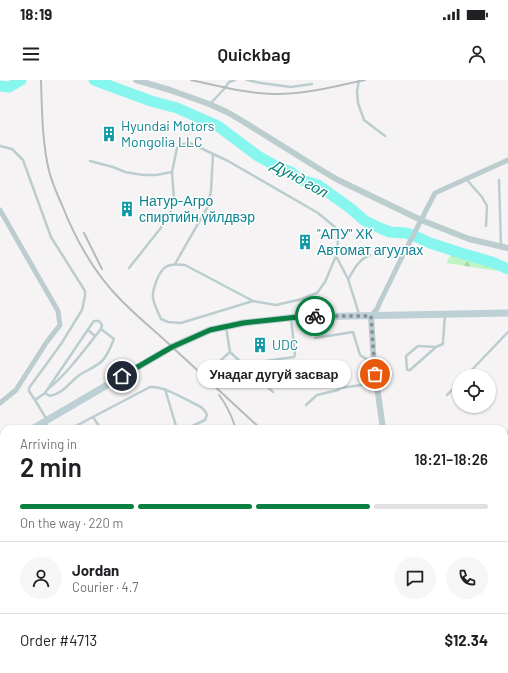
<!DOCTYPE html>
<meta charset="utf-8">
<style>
:root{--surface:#fff;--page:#f6f6f6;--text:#202124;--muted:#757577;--line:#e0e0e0;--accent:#0b8043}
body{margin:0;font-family:Barlow,sans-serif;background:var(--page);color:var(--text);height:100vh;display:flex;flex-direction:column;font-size:15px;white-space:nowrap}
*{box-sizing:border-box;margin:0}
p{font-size:13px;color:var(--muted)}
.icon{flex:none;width:22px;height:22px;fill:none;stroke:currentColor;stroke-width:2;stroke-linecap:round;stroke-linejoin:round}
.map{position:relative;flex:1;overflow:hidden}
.drawer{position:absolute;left:0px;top:345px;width:508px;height:248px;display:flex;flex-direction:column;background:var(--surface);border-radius:12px 12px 0 0;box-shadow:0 1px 3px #0004}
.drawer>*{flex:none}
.fabs{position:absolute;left:452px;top:289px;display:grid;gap:8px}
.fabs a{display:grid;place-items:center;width:44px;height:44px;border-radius:50%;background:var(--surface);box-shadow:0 1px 3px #0004;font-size:20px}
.pin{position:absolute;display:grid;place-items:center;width:34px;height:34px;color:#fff;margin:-17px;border:2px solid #fff;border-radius:50%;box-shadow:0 1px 4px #0007}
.courier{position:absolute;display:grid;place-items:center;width:40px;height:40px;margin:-20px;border:3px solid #0b8043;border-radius:50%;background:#fff;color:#222;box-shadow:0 1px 5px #0007}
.bubble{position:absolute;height:28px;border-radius:14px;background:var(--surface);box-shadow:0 1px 3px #0004;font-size:13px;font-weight:600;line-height:28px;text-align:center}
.head em{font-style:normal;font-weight:600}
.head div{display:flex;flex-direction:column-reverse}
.head{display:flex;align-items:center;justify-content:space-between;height:68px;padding:0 20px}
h1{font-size:26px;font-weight:600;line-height:30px}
.bar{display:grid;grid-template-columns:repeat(4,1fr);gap:6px 4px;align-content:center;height:48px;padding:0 20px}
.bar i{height:5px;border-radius:3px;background:var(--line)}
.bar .on{background:var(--accent)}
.bar p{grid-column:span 4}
.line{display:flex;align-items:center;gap:10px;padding:0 20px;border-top:1px solid var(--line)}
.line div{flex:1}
.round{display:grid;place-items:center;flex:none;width:42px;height:42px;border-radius:21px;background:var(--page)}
.status{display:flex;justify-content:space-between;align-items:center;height:28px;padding:0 20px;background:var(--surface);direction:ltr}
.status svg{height:11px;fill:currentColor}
header{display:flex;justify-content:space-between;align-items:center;height:52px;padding:0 20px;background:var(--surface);font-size:18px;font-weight:600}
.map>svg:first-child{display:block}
</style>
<div class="status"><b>18:19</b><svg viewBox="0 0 49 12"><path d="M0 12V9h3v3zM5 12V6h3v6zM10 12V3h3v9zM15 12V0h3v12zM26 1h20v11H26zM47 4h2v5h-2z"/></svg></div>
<header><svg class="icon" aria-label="menu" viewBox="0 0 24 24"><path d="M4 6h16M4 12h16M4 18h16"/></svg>Quickbag<svg class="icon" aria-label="person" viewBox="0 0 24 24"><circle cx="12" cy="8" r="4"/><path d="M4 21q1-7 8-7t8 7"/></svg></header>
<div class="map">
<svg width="508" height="593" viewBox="0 0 508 593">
<defs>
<pattern id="forest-firs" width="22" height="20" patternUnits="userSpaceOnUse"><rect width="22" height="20" fill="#bef5c5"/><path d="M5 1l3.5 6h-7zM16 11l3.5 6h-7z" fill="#a5d4ac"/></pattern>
</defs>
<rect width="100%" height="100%" fill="#f5f3f3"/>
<path fill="url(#forest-firs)" d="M451 175 476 180 499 187 497 191 446 183Z"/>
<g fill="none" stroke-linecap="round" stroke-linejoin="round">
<g stroke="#87f6ef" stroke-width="11">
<path d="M94 0 151 21 177 28 218 46 258 76 276 86 291 92 301 100 318 105 350 128 365 141 382 149 390 152 406 153 417 157 430 163 461 173 492 182 508 189"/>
<path d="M0 6 9 7 21 0"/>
</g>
<g stroke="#bccdd0" stroke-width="2.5">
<path d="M247 0 261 3 291 7 312 4"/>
<path d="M359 0 357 11 358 23 364 40 385 56"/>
<path d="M210 24 224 9 229 2 235 0"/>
<path d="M0 66 12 69 23 80 51 157 85 211V216L82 230 61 264 29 308V311L35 320 45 313 91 245 94 241H99L102 245 101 249C84 270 68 293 47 310"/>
<path d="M90 81 113 87 125 92 143 95H156L172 92"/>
<path d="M467 100 482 117 487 126 486 146"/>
<path d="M499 100 501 167"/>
<path d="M175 184 207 128 211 111 213 74"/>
<path d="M129 188 160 149 170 134 174 120 172 92 177 68 183 64 190 63 228 81 318 133 336 148 338 161 336 176 348 199 359 234"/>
<path d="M349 198C354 189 359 179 370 175"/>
<path d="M253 221 181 243 168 242 161 239C158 232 154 225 153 218 152 212 154 208 156 202 162 186 167 183 185 185L253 221 276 225 302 219 317 213 325 202 336 176"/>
<path d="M226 247 230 272 273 312"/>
<path d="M88 250 95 256"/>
<path d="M315 258 353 252 360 275 374 284"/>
<path d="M436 267 418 266 406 276 407 290H410L436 267 443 264V261L445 235"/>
<path d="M221 280 230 272"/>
<path d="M259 282 294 277 295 275 291 238"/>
<path d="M466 296 508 252"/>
<path d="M165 309 176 346 178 349"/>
<path d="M45 313 50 316C65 312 67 305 78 296 85 291 96 287 102 281 108 275 111 266 114 259L101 249"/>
<path d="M447 315 459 303"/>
<path d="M35 320 47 340"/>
<path d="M306 325 317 315 338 310 340 308 376 303"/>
<path d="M93 337 101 349"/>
<path d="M44 343 51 349"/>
<path d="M70 349 150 307C165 306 186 320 201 327L205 331 207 335 205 340 186 349"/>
<path d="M504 358 505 356 508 352"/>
<path d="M504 362 508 366"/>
<path d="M0 373 4 377"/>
<path d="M0 389 4 394"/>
<path d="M504 390 508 385"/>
<path d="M0 408 4 404"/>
<path d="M504 443 508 439"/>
<path d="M504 486 508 490"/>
<path d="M439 589 443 593"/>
<path d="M484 589 486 593"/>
</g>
<g stroke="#bccdd0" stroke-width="5">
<path d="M0 130 58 231 60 245 46 263 16 310 0 323"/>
<path d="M371 236 377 229 380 222 402 177 435 113 508 80"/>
</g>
<g stroke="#bccdd0" stroke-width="6">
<path d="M136 0 170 10 209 24 227 32 244 42 321 90 338 100 421 140 469 159 508 168"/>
<path d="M371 236 374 285 383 349"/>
<path d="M504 530 508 534"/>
</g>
<g stroke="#bdd0d6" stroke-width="7">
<path d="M32 349 172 267 210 250 243 243 298 237 508 233"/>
<path d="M0 367 4 365"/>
</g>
<g stroke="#b4babe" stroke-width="2">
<path d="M41 0C42 30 42 61 49 91 52 102 57 114 62 125 75 158 93 191 118 217 135 235 154 250 172 267 202 294 231 322 261 349"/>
<path d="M191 0C218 6 245 13 273 14 304 15 335 6 365 0"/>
<path d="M84 153 102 189"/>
<path d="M219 315C227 325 232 337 236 349"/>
<path d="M504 570 508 573"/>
<path d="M276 589 279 593"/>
<path d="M199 593 201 589"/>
</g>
</g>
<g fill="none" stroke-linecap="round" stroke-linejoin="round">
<path stroke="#859295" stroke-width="4" stroke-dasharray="0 7.2" d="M315 236H371L375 294"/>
<path stroke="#0b8043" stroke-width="5" d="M122 296 172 267 210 250 243 243 298 237 315 236"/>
</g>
<defs>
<symbol id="building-bare" viewBox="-9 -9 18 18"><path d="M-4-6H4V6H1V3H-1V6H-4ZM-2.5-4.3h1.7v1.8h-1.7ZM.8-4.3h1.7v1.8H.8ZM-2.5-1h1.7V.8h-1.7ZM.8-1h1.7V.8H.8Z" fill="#0f9aa8" stroke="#fff" stroke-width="2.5" paint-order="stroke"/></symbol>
</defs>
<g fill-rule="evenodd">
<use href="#building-bare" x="98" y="43" width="22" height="22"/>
<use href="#building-bare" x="116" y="118" width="22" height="22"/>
<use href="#building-bare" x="294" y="151" width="22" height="22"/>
<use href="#building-bare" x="249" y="254" width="22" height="22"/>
</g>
<g text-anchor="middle" stroke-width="3" stroke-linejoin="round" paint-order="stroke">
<g font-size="14" fill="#0d838f" stroke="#fff" text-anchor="start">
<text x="121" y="51">Hyundai Motors<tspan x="121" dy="16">Mongolia LLC</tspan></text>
<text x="139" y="126">Натур-Агро<tspan x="139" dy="16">спиртийн үйлдвэр</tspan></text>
<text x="317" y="159">"АПУ" ХК<tspan x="317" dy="16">Автомат агуулах</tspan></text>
<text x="272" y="270">UDC</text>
</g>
<g font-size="15" font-style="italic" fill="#068179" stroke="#fff">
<text transform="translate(300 99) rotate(29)" y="5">Дунд гол</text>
</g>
</g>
</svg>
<div class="fabs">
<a><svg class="icon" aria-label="locate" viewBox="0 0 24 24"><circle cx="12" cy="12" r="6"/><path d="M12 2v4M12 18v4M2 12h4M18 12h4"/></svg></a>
</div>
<div class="pin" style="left:375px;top:294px;background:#ea580c"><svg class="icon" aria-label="bag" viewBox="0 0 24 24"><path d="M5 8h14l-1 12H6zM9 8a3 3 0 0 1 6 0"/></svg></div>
<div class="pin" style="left:122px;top:296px;background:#1f2937"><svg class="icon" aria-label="home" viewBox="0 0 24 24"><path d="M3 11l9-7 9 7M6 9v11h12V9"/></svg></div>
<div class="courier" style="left:315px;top:236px"><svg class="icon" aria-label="bike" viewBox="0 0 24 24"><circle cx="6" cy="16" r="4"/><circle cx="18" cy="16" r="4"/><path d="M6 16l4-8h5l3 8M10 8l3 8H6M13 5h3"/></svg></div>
<div class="bubble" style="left:197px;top:280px;width:154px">Унадаг дугуй засвар</div>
<section class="drawer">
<div class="head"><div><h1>2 min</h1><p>Arriving in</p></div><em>18:21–18:26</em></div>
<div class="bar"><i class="on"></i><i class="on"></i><i class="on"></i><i></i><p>On the way · 220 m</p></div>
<div class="line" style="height:72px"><a class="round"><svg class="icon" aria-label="person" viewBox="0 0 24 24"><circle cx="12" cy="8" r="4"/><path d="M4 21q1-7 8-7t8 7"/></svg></a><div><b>Jordan</b><p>Courier · 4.7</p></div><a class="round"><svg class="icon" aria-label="chat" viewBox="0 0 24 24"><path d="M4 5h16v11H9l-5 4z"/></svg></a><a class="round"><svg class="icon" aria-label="phone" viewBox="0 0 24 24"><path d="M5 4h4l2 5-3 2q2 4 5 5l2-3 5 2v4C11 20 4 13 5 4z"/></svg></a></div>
<div class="line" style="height:52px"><div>Order #4713</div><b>$12.34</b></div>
</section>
</div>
